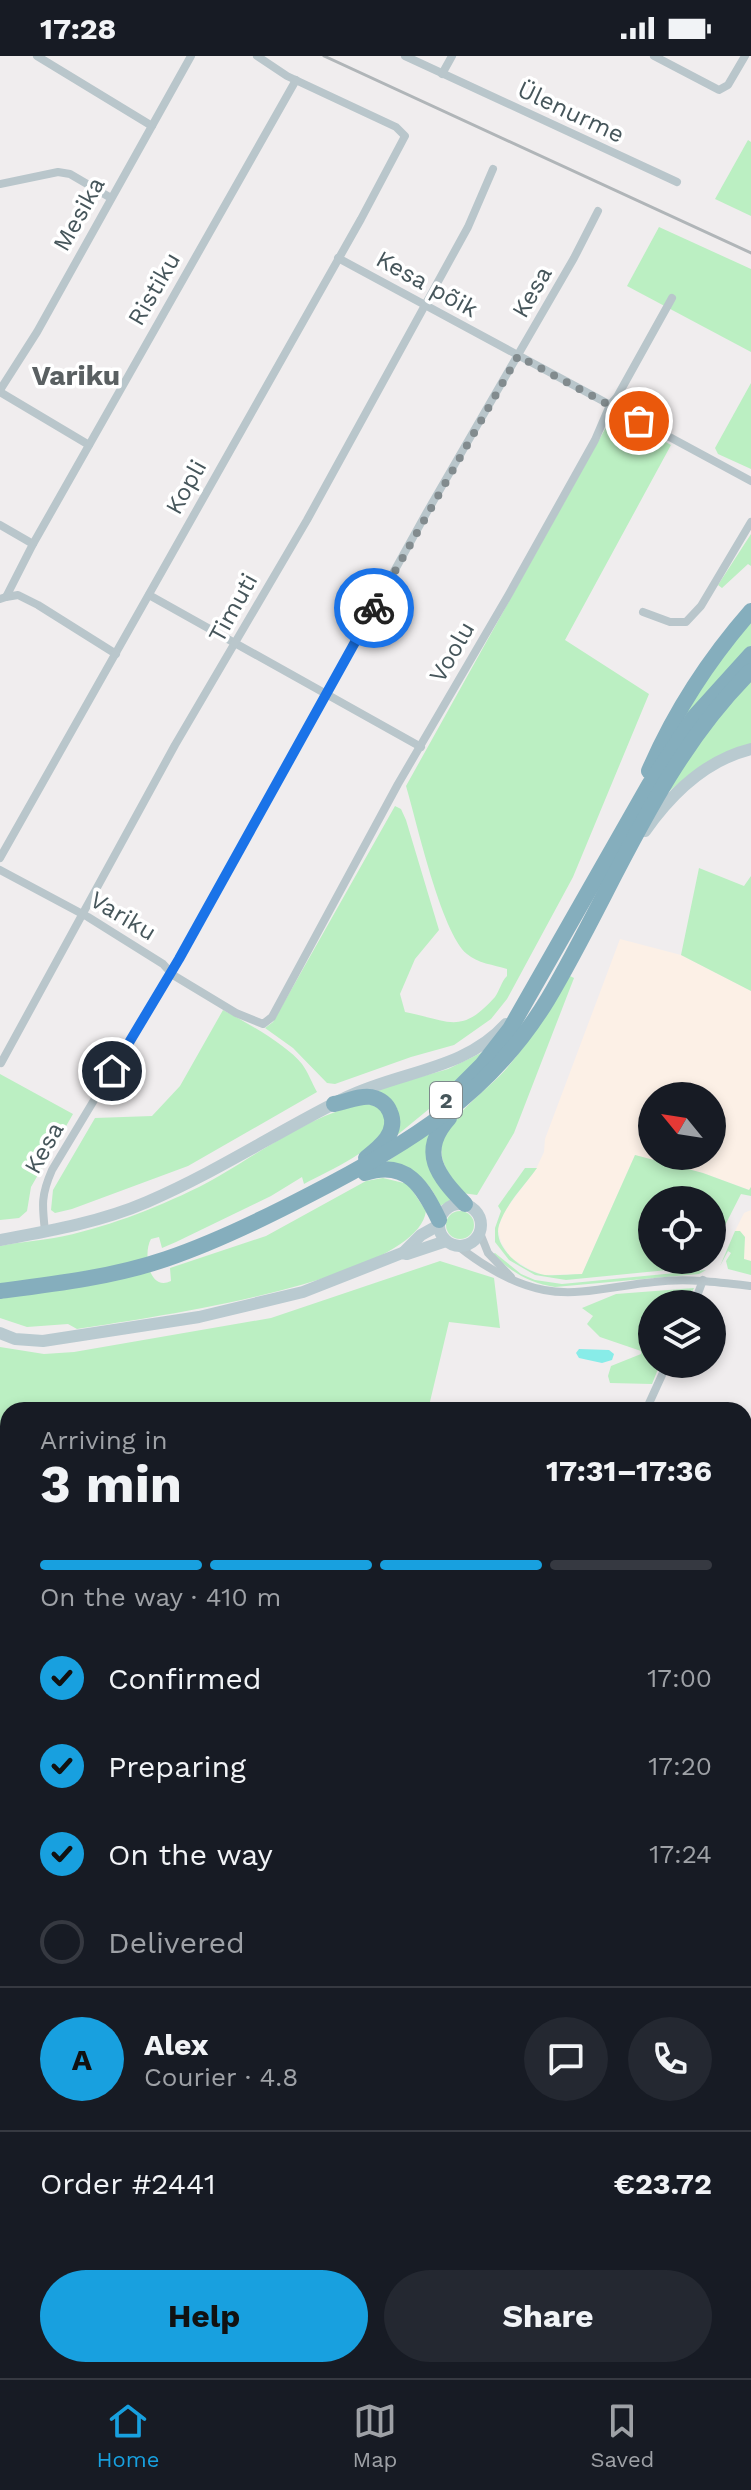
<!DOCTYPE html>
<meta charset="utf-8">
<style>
:root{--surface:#171b24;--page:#242831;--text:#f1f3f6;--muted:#9ea1a6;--line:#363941;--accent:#18a0df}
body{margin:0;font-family:"Work Sans",sans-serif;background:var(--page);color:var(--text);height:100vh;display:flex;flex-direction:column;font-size:30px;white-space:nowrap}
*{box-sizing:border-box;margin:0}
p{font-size:26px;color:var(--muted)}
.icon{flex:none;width:44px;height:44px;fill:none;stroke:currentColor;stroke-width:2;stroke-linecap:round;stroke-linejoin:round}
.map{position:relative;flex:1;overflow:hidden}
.side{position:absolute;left:0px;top:1346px;width:752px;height:976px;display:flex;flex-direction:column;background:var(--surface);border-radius:24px 24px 0 0;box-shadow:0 4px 12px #0003}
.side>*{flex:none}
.needle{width:52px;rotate:300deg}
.buttons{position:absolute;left:638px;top:1026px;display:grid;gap:16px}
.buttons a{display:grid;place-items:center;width:88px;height:88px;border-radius:50%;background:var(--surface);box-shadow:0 4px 12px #0003;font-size:40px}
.pin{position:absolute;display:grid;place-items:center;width:68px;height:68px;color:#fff;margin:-34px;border:4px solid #fff;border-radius:50%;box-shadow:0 2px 8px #0007}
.courier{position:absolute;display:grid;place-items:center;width:80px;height:80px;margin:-40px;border:6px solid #1a73e8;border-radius:50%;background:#fff;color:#222;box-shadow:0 2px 10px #0007}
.headline em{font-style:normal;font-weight:700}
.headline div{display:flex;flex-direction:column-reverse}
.headline{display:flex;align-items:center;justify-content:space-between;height:136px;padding:0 40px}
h1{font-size:52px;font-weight:700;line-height:60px}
.bar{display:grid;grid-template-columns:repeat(4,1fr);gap:12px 8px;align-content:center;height:96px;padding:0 40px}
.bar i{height:10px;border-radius:6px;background:var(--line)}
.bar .on{background:var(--accent)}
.bar p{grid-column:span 4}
.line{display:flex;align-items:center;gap:20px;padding:0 40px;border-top:2px solid var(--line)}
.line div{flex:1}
.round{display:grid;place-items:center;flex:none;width:84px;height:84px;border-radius:42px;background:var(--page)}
ol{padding:0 40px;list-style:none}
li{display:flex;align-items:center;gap:24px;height:88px}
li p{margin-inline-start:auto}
li .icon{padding:8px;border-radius:50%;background:var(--accent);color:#111;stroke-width:4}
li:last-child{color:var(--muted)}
li i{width:44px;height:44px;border:4px solid var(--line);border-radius:50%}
.cta{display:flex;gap:16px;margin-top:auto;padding:16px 40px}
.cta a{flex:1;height:92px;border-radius:48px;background:var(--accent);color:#111;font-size:32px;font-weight:700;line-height:92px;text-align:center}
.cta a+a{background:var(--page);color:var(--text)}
.status{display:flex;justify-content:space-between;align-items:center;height:56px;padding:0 40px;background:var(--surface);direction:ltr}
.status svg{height:22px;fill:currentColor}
.tabs{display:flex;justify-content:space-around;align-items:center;height:112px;border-top:2px solid var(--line);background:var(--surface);font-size:22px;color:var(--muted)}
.tabs a{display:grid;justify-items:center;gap:4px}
.tabs .on{color:var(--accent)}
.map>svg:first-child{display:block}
</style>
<div class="status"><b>17:28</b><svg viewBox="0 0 49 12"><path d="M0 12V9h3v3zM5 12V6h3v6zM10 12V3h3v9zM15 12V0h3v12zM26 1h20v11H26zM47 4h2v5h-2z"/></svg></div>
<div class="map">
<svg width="751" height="2322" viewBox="0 0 751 2322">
<rect width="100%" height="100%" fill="#f0edee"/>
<g fill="#fcf0e6" fill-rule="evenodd">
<path d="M620 883 681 899 751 935V1131L750 1134 703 1117 635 1099 582 1218 543 1219 529 1213 510 1201 501 1186 498 1173 504 1156 536 1113 544 1096 545 1083ZM652 1040H712V1100H652Z"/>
<path d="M751 1154V1205L744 1203 735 1175 744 1157Z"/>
</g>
<g fill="#bbefc2">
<path d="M748 84 751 86V160L715 143Z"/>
<path d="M659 171 751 213V296L627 230Z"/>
<path d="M751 327V413L718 398 715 392Z"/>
<path d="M614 357 671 389 565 584 649 638 573 821 507 943 491 963 454 989 411 1001 335 1028 327 1027 293 992 265 972 273 966 395 750 401 753 406 764 439 874 415 903 400 938 405 956C450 965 461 979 495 941 500 934 501 926 507 920V913C494 909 477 907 467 898 441 876 417 767 406 730Z"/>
<path d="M751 478V510L748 508 722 532 718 529Z"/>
<path d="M751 563V591L679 669 699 630Z"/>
<path d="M751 623V688C715 699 690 716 663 741L689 697Z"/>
<path d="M699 812 744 830 751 820V935L681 899Z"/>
<path d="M570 920 574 922 514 1077 477 1139 462 1137C450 1119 435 1103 444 1081 453 1057 490 1032 507 1012 531 983 551 952 570 920Z"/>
<path d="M223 954C244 965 287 989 302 1008 308 1016 312 1027 317 1036L188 1110 72 1153 55 1157 51 1154 53 1134 95 1062 152 1060 180 1030Z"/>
<path d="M485 995 440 1044 396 1080 375 1034 448 1013Z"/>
<path d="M0 1018 73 1058 31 1131 27 1155 19 1162 0 1164Z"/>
<path d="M368 1048 380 1052 387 1064C381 1094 329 1114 304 1128L302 1121 271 1140 176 1186 162 1192 159 1181 151 1183C143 1196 148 1236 171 1225L170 1212 266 1180 366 1125 383 1122 408 1128 426 1155C416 1226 139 1263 77 1273L68 1268 27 1271 0 1262V1190C18 1186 36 1185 54 1182 103 1173 154 1153 199 1131 249 1106 312 1054 368 1048Z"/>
<path d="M432 1075 451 1144 440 1150C430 1123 412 1113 385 1107Z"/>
<path d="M635 1099 703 1117 749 1134 751 1131V1140L741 1138 715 1189 717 1192 712 1202V1144H652V1204H711L708 1210 566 1224 535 1219 509 1204 495 1186V1172L501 1155 498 1150 525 1112H537C524 1130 506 1148 499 1169 492 1192 524 1216 545 1219 557 1220 570 1218 582 1218Z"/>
<circle cx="460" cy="1169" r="14"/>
<path d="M735 1175H740L745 1181 744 1203 751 1205V1219L728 1213 726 1205 731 1197 728 1195 720 1210Z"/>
<path d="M495 1197 521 1218 535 1224 562 1228 706 1214 699 1218 555 1231C529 1227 511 1216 493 1198Z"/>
<path d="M440 1205 494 1222 500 1272 449 1266 428 1354H8V1436L0 1408V1291L44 1298 74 1296 271 1262Z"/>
<path d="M694 1232 686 1248H652V1308H660L652 1328 610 1327 608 1320 611 1310 641 1298V1295L600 1281 587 1268 593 1260 582 1252 616 1238Z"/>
<path d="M0 1503 8 1539V1627L0 1628Z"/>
<path d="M0 1699 8 1733V1877L0 1841Z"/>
<path d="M747 1933 751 1936V2129L748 2135 751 2138V2322H213L211 2314H744V1939Z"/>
<path d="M0 1941H7L8 1995 0 1996Z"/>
<path d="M0 2120 8 2127V2314H146L148 2322H0Z"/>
<path d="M160 2314H204L206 2322H161Z"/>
</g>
<path fill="#88ece8" d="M579 1293 609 1294 614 1298 612 1304 602 1307 579 1302 576 1297Z"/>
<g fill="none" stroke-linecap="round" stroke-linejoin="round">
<g stroke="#b9c6cb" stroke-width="8">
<path d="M37 0 152 70"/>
<path d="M405 0 677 126"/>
<path d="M654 0 719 34 728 29 745 0"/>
<path d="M442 18 452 0"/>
<path d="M0 128 58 116 70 118 111 142"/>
<path d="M338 202 751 425"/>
<path d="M0 334 37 276 191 0"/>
<path d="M0 336 89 389"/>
<path d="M0 469 33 488"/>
<path d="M149 539 421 691"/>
<path d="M6 541 18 539 38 549 116 598"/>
<path d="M0 543 6 541 33 488 296 24"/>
<path d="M643 556 670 566H686L701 550 751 466"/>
<path d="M0 802 361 163 405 80 396 71 287 20 257 0"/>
<path d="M0 814 88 861 163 908 173 919 236 957 263 968 272 961 398 728 509 538 595 384 610 349 617 341 672 242"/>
<path d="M1 1007 175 689 307 464 468 171 493 113"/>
<path d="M45 1175C42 1149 41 1139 52 1114L179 903 427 456 574 202 598 155"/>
<path d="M480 1177 488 1197 511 1221"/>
<path d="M458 1190C482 1209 513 1228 544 1234 579 1241 619 1229 654 1226 687 1222 718 1226 751 1230"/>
<path d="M694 1248 703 1224"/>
<path d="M646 1354 667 1308"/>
<path d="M0 1473 8 1507"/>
<path d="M744 1624 751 1627"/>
<path d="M0 1874 8 1917"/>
<path d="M0 2005H8"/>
<path d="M105 2314 106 2322"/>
<path d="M207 2314 210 2322"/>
</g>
<g stroke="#b9cad0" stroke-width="12">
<path d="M645 775C671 738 706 704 751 693"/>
<circle cx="460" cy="1169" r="21"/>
<path d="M0 1184C49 1175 101 1166 147 1146 217 1116 280 1074 347 1041 400 1015 465 1014 506 968"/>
<path d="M404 1196 421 1179 439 1169"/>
<path d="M0 1277 15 1283 43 1285 199 1261 303 1236 402 1197 407 1198 446 1185"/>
</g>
<g stroke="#85aebd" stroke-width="16">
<path d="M649 715C674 657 709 603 751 555"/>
<path d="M447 1044 482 1009 510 973 649 729 694 661 751 598"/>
<path d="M334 1048C346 1046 360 1039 371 1041 380 1043 387 1048 390 1056 399 1076 380 1091 366 1102"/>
<path d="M449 1062C418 1096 438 1120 465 1148"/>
<path d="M365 1117C407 1103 423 1131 439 1164"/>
<path d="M0 1235C55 1228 113 1221 166 1203 216 1186 263 1163 309 1139 407 1089 490 1039 548 943 614 832 658 707 751 615"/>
</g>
<g stroke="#b0b5b8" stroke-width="3">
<path d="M324 0 751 197"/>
<path d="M0 1671 8 1705"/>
<path d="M152 2314 154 2322"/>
</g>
</g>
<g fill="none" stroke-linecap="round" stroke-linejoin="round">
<path stroke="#828b8e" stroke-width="8" stroke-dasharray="0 14.4" d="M374 552 518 300 639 365"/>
<path stroke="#1a73e8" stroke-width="10" d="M112 1015 179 903 374 552"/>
</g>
<g text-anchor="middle" stroke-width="7" stroke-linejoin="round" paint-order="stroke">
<rect fill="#fff" stroke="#7e898c" stroke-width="2" x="430" y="1026" width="32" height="36" rx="6"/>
<g font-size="22" font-weight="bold" fill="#46565b">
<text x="446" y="1052">2</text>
</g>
<g font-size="24" fill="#46565b" stroke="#fff">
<text transform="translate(571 56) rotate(25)" y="8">Ülenurme</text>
<text transform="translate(79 158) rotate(-61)" y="8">Mesika</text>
<text transform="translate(427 228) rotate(29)" y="8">Kesa põik</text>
<text transform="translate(154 233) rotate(-60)" y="8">Ristiku</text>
<text transform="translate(532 236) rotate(-60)" y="8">Kesa</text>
<text transform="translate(186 431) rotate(-61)" y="8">Kopli</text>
<text transform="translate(233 552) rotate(-61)" y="8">Timuti</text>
<text transform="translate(452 596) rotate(-60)" y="8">Voolu</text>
<text transform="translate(123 860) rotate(31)" y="8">Variku</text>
<text transform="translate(44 1092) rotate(-61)" y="8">Kesa</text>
</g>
<g font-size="28" font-weight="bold" fill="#5a6062" stroke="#fff">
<text x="76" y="329">Variku</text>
</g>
</g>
</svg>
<div class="buttons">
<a><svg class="needle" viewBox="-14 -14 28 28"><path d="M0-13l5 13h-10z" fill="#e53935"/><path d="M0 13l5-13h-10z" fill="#9ea1a6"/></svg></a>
<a><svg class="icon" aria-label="locate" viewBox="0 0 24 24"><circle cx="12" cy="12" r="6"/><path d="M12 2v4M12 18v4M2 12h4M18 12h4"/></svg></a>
<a><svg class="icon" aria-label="layers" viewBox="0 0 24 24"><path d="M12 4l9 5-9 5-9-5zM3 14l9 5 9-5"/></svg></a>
</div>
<div class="pin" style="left:639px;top:365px;background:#ea580c"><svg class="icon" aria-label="bag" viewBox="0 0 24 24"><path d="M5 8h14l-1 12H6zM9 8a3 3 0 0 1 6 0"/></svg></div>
<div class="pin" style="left:112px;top:1015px;background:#1f2937"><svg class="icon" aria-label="home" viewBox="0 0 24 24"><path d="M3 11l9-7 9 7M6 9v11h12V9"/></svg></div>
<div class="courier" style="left:374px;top:552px"><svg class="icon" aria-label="bike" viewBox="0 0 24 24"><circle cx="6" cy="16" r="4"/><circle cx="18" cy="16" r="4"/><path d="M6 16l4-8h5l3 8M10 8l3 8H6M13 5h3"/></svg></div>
<section class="side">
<div class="headline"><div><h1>3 min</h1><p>Arriving in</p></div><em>17:31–17:36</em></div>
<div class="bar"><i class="on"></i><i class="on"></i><i class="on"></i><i></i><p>On the way · 410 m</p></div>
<ol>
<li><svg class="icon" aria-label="check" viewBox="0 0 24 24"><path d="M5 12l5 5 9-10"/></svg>Confirmed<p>17:00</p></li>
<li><svg class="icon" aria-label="check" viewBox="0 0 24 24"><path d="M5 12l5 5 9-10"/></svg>Preparing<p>17:20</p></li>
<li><svg class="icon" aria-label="check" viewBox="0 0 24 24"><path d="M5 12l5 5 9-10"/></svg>On the way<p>17:24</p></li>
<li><i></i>Delivered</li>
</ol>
<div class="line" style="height:144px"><b class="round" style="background:var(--accent);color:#111">A</b><div><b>Alex</b><p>Courier · 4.8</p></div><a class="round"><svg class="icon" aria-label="chat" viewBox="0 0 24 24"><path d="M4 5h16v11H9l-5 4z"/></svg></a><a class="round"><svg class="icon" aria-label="phone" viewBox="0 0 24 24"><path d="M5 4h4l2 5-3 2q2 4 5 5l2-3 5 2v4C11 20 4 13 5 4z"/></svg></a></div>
<div class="line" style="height:104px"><div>Order #2441</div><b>€23.72</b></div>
<div class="cta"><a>Help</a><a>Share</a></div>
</section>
</div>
<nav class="tabs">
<a class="on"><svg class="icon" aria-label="home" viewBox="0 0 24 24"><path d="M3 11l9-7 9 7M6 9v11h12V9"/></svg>Home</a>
<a><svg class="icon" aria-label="map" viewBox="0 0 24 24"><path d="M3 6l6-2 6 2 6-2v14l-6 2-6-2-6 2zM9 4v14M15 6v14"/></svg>Map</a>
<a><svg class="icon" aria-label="saved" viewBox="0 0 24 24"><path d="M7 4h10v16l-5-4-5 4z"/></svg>Saved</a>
</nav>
